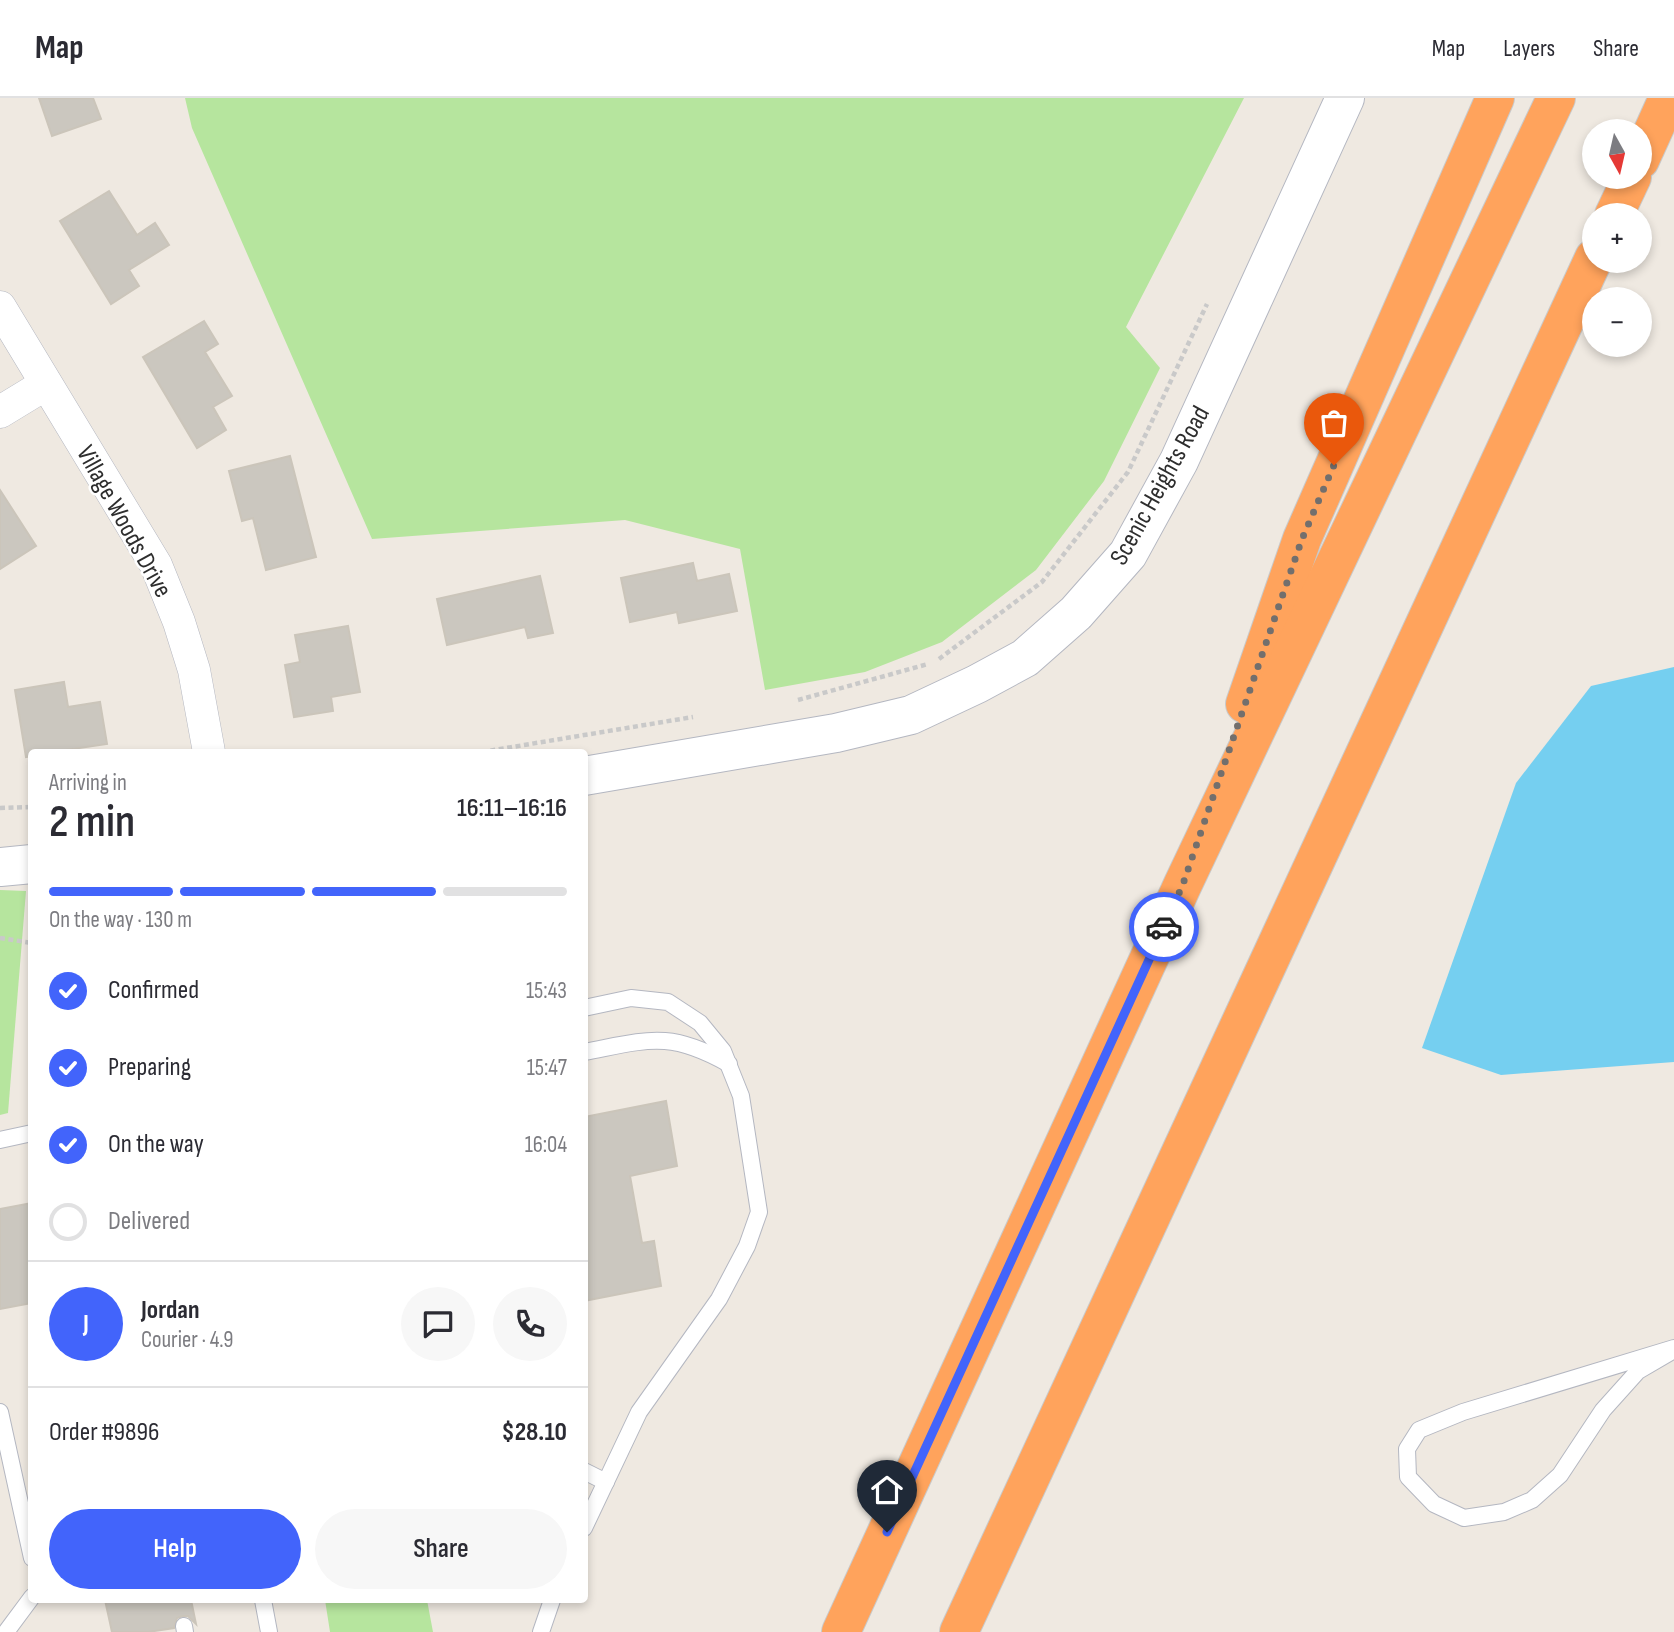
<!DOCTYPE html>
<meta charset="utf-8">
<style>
:root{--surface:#fff;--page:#f7f7f7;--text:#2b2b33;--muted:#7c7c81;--line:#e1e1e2;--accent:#4264fb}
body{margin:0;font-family:"Sofia Sans Condensed",sans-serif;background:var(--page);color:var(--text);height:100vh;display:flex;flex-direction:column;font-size:26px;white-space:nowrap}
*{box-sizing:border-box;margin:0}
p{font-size:23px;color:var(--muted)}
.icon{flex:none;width:38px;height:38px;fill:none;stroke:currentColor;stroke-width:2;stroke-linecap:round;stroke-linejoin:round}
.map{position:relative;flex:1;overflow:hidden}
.side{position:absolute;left:28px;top:651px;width:560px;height:854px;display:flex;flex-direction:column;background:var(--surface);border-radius:7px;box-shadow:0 4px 10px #0003}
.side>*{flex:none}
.needle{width:46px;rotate:172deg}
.tools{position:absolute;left:1582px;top:21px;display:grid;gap:14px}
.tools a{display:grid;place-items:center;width:70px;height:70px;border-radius:50%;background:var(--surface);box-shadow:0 4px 10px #0003;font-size:35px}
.pin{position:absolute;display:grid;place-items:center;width:60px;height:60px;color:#fff;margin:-72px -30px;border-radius:50% 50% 50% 0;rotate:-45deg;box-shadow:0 0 7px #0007}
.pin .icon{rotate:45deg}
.courier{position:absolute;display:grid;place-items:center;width:70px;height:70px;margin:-35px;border:5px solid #4264fb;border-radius:50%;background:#fff;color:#222;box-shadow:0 2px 9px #0007}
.headline em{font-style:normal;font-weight:600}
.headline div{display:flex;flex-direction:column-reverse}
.headline{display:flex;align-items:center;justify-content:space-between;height:119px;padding:0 21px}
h1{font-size:46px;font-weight:600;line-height:52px}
.bar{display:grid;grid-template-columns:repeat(4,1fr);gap:10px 7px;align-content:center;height:84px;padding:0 21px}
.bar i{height:9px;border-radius:5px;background:var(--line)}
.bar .active{background:var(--accent)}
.bar p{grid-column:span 4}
.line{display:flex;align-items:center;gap:18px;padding:0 21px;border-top:2px solid var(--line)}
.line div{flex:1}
.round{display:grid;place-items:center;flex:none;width:74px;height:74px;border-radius:37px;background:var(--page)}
ol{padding:0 21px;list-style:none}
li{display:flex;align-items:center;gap:21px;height:77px}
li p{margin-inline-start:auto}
li .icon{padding:7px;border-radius:50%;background:var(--accent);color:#fff;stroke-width:4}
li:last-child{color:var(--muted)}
li i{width:38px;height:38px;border:4px solid var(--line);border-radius:50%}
.action{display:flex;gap:14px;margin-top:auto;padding:14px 21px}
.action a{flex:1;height:80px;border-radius:42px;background:var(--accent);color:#fff;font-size:28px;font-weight:600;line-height:80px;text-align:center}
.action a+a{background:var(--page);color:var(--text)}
header{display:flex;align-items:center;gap:42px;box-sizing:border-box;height:98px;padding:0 35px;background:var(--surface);border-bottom:2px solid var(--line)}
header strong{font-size:33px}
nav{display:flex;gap:38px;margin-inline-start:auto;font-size:24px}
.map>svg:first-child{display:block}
</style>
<header>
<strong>Map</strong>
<nav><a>Map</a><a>Layers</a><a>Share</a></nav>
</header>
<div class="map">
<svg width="1674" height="1534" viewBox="0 0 1674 1534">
<rect width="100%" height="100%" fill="#efe9e1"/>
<g fill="#b6e59e">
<path d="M185 0H1244L1126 229 1160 270 1104 383 1036 472 942 544 865 574 765 592 740 451 625 422 372 441 192 30Z"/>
<path d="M0 792 26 793 8 1015 0 1017Z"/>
<path d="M325 1502H427L433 1534H330Z"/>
</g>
<path fill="#75cff0" d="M1674 569V964L1501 977 1422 950 1516 685 1591 588Z"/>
<g fill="#cbc7bf" stroke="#cbc5ba" stroke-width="2">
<path d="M39 0H93L101 21 52 38Z"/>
<path d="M109 93 137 137 155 125 169 147 129 172 139 188 111 206 60 123Z"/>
<path d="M204 223 218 246 205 254 232 298 213 309 226 332 197 350 143 259Z"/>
<path d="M290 358 316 459 266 472 253 420 242 423 229 373Z"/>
<path d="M0 392 36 448 0 471Z"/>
<path d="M693 465 697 483 729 476 737 513 679 525 677 514 630 524 621 480Z"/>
<path d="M540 478 553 535 528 540 525 529 447 547 437 501Z"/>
<path d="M348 528 360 594 331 599 333 613 294 619 285 567 300 564 295 537Z"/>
<path d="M64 584 68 609 100 604 107 646 52 654H32V658L26 659 15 592Z"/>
<path d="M666 1003 677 1068 630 1078 642 1145 654 1143 661 1188 584 1203V1019Z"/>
<path d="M32 1105V1205L0 1211V1111Z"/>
<path d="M105 1502H191L196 1526 188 1518H183L177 1520 174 1530 148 1534H112Z"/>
</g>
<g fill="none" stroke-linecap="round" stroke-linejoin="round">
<defs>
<g id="service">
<path d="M584 910 631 900 668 904 700 925 723 953 741 998 759 1114 747 1148 719 1201 639 1314 584 1430"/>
<path d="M584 954C648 942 669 932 729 966"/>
<path d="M0 1042 32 1035"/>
<path d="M1674 1250 1463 1314 1419 1332 1407 1351 1408 1379 1434 1406 1464 1420 1504 1414 1532 1402 1560 1377 1603 1312 1638 1273 1674 1252"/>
<path d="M0 1314 32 1460"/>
<path d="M584 1373 606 1384"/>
<path d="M263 1502 269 1534"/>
<path d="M184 1528 185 1534"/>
<path d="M6 1534 32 1499"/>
<path d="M541 1534 552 1502"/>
</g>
<g id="minor">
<path d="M0 209 156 467 179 524 194 572 209 654"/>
<path d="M0 314 46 286"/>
</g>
<g id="tertiary">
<path d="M584 678 836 635 911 617 977 586 1025 560 1076 515 1128 456 1179 363 1345 0"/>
<path d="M0 769 32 766"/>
</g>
<g id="motorway">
<path d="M1640 62 1668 0"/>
<path d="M1614 117 1632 79"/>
<path d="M1245 606 1302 441 1495 0"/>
<path d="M841 1534 1183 786 1556 0"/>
<path d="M959 1534 1594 160"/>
</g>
</defs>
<use href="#service" stroke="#b4b7c1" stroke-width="18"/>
<use href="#minor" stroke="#b4b7c1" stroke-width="33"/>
<use href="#tertiary" stroke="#b4b7c1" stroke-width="40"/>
<use href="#motorway" stroke="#c9c9c9" stroke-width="40"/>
<g stroke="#c9c9c9" stroke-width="4.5" stroke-dasharray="5 3.5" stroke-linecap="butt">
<path d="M939 561 1042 484 1128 374 1207 206"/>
<path d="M798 602 928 566"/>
<path d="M482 654 693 619"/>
<path d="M0 710 32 709"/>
<path d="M0 840 32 845"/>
</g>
<use href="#service" stroke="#fff" stroke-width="16"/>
<use href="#minor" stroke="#fff" stroke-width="32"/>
<use href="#tertiary" stroke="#fff" stroke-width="38"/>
<use href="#motorway" stroke="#ffa35c" stroke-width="38"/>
</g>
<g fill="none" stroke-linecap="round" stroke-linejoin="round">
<path stroke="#726f6d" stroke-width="7" stroke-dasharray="0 12.6" d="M1164 829 1183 786 1302 441 1334 367"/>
<path stroke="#4264fb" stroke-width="9" d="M887 1434 1164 829"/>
</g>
<g text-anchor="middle" stroke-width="5" stroke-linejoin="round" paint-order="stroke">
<g font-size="26" fill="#2e2e2e" stroke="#fff">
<text transform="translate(1159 387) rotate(-61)" y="9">Scenic Heights Road</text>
<text transform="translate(125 423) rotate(61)" y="9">Village Woods Drive</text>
</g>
</g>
</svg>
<div class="tools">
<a><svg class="needle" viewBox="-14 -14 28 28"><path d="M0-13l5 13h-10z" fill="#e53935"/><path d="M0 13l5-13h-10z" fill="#7c7c81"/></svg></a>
<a>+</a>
<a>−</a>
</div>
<div class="pin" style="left:1334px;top:367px;background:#ea580c"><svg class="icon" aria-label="bag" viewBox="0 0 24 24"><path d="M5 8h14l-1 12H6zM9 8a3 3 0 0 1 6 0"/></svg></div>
<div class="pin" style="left:887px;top:1434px;background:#1f2937"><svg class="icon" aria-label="home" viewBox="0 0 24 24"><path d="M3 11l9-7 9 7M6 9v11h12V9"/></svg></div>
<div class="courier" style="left:1164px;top:829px"><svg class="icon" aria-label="car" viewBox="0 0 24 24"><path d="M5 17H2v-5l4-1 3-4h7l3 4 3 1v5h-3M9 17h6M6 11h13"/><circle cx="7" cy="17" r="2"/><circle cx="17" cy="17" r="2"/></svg></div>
<section class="side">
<div class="headline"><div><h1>2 min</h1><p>Arriving in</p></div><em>16:11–16:16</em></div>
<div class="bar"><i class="active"></i><i class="active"></i><i class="active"></i><i></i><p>On the way · 130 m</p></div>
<ol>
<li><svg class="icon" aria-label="check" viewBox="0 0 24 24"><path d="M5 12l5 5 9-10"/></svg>Confirmed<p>15:43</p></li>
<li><svg class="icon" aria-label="check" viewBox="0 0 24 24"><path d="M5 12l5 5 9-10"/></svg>Preparing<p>15:47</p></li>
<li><svg class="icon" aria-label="check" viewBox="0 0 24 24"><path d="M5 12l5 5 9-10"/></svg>On the way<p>16:04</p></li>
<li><i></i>Delivered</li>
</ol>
<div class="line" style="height:126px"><b class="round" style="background:var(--accent);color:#fff">J</b><div><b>Jordan</b><p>Courier · 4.9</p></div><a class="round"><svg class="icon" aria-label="chat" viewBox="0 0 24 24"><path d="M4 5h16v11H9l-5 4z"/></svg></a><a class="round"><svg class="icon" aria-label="phone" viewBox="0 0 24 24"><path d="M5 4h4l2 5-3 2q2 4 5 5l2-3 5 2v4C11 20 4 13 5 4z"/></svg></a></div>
<div class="line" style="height:91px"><div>Order #9896</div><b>$28.10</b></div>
<div class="action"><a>Help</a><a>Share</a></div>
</section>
</div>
